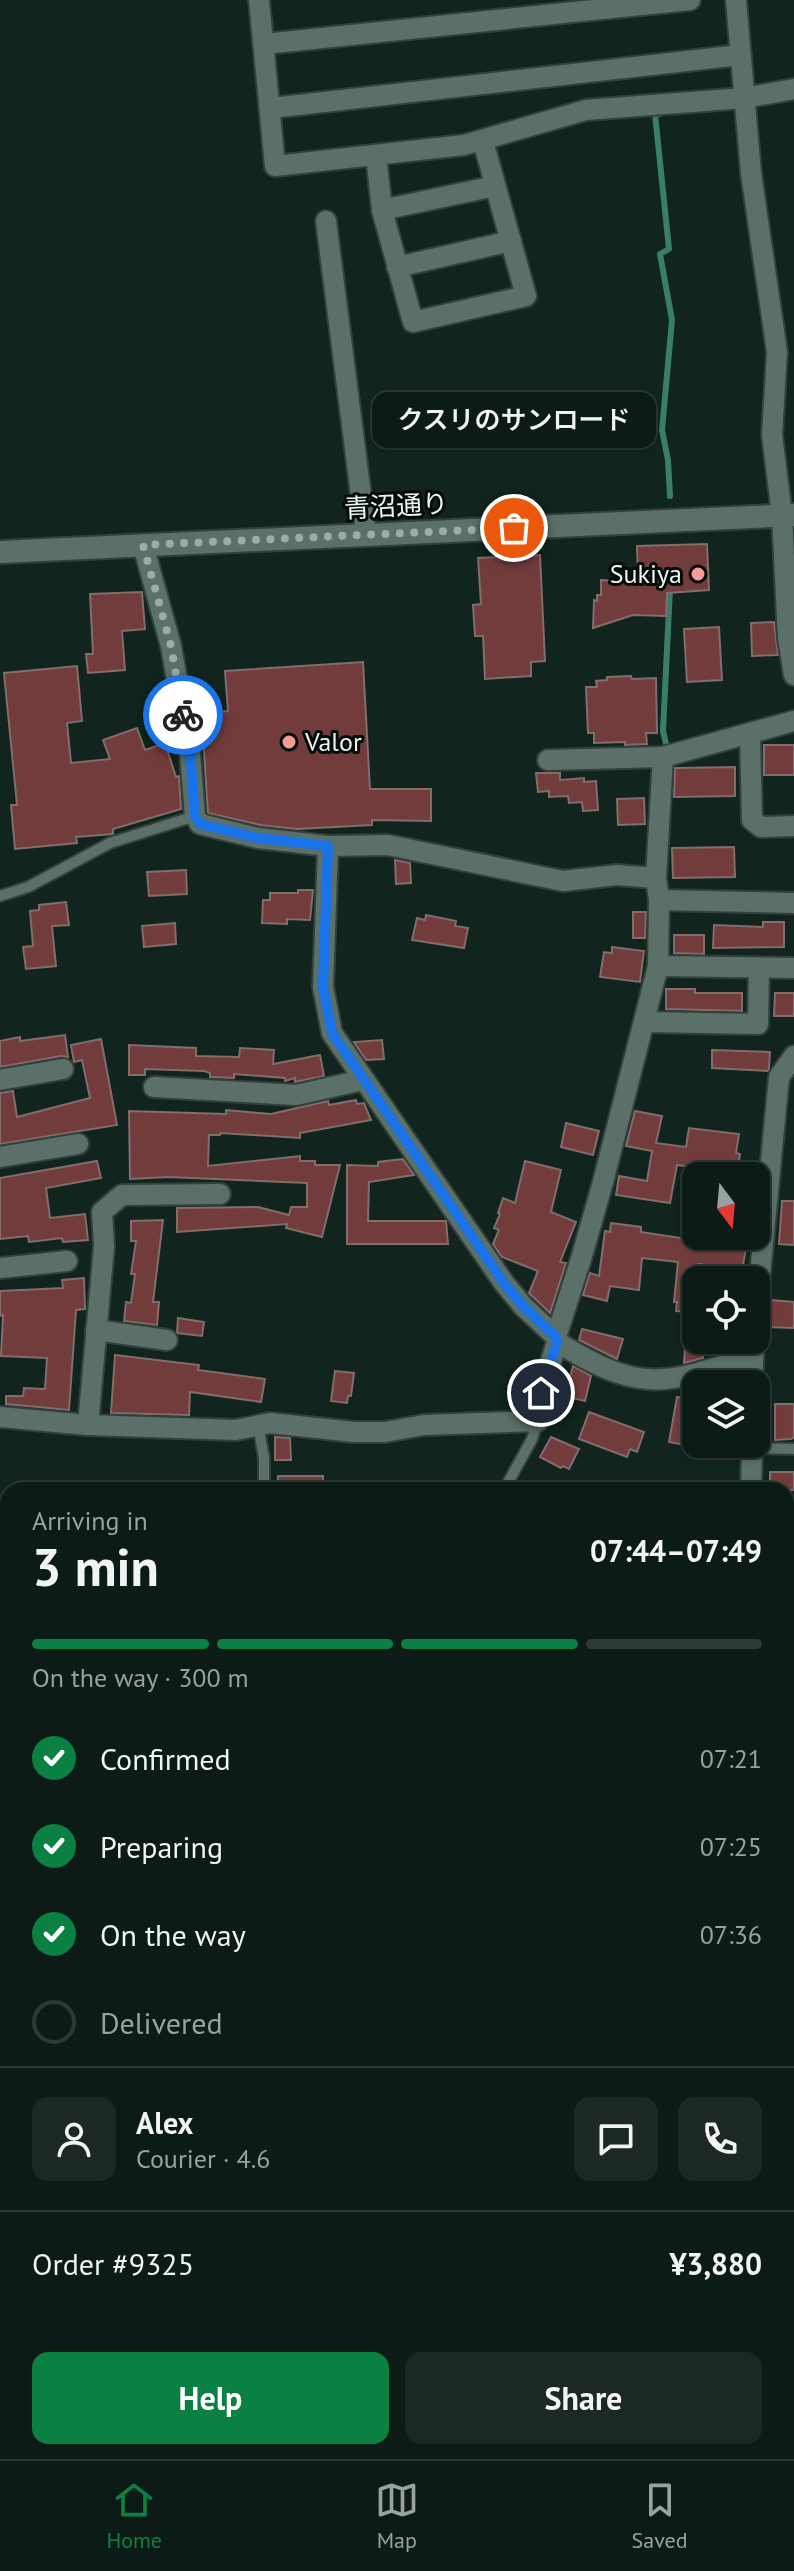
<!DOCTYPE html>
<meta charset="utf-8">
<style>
:root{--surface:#0d1b16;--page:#1b2823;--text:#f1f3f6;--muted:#9aa1a1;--line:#2d3935;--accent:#0b8043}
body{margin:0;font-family:"PT Sans","Noto Sans JP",sans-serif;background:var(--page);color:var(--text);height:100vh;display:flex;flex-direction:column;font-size:30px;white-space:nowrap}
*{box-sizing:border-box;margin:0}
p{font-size:26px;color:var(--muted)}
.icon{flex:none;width:44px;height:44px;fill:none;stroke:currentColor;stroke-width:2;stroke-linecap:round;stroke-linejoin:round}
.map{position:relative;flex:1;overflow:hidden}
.sheet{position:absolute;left:0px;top:1482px;width:794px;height:978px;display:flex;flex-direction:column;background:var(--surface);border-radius:24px 24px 0 0;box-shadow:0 2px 6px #0004,0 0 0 2px var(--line)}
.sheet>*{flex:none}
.needle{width:52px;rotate:164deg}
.tools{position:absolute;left:682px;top:1162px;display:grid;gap:16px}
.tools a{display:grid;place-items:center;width:88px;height:88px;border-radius:16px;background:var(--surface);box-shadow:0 2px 6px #0004,0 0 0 2px var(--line);font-size:40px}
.pin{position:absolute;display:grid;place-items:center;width:68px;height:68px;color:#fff;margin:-34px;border:4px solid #fff;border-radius:50%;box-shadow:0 2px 8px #0007}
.courier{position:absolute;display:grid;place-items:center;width:80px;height:80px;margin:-40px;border:6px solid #1a73e8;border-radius:50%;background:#fff;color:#222;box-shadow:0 2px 10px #0007}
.bubble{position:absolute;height:56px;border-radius:16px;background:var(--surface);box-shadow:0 2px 6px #0004,0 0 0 2px var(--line);font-size:26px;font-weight:600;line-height:56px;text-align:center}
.overview em{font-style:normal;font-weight:600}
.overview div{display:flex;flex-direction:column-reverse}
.overview{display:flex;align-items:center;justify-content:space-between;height:136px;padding:0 32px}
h1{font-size:52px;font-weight:600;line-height:60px}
.bar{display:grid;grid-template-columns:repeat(4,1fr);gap:12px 8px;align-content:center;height:96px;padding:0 32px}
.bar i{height:10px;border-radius:6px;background:var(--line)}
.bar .on{background:var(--accent)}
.bar p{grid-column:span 4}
.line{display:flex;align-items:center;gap:20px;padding:0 32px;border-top:2px solid var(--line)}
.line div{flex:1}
.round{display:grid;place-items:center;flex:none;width:84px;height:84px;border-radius:16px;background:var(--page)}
ol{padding:0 32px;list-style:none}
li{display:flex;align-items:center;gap:24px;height:88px}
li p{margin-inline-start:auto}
li .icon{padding:8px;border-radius:50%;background:var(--accent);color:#fff;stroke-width:4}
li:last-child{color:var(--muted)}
li i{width:44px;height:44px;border:4px solid var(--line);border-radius:50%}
.cta{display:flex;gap:16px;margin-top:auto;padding:16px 32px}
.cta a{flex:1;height:92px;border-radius:16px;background:var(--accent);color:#fff;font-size:32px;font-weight:600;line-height:92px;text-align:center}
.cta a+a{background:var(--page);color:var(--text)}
.tab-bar{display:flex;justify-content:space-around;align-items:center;height:112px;border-top:2px solid var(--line);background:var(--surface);font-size:22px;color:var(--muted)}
.tab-bar a{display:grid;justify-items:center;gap:4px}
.tab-bar .on{color:var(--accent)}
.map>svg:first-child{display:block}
</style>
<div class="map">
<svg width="794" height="2459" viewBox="0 0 794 2459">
<rect width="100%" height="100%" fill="#11241e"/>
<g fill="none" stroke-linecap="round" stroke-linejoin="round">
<g stroke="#3a7d6a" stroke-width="6">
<path d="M660 114H655L669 249 660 254 672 320 662 430 668 460 670 496"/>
<path d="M667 748 663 731 670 588"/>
</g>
</g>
<g fill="#723c3c" stroke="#826c6c" stroke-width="2">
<path d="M707 544 709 590 667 593 666 616 633 615 593 628 594 600 597 601V595H601V580L638 582 637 546Z"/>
<path d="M540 555 545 661 531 662V676L485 679 483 636H475L473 605 481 604 478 558Z"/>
<path d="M142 592 145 629 122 631 125 670 88 673 86 654H93L90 594Z"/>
<path d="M774 622 778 655 752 656 751 623Z"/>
<path d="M719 627 722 680 687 682 684 629Z"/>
<path d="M363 662 370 789H431V821L372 820V825L297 829 260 825 208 813 202 721 206 720V713L228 711 225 671Z"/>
<path d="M77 666 82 721 67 723 71 763 110 759 103 740 137 728 145 750 165 743 176 777 179 776 181 809 113 829V834L76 837 77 843 15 849 11 805H17L4 673Z"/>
<path d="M631 676 632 679 656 678 657 733H646L647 744 625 745V742L594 743V733H588L586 687H597L596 681 607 680V677Z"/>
<rect x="764" y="745" width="30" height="30"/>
<path d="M735 767V796L674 797 675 768Z"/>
<path d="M536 773H560V780L584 778V782L596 781 598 810 583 811 582 802 569 803 568 796 549 797V791L538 792Z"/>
<path d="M644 798 645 824 618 825 617 799Z"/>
<path d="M734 847 735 877 673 878 672 848Z"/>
<path d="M395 860 410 863 411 883 396 884Z"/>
<path d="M186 870 187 894 149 896 147 872Z"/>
<path d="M298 890H313L310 920 287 919V924L262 923 263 900H270V893H298Z"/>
<path d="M66 902 69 925 52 926 56 966 26 969 23 947 33 946 30 911 39 910V905Z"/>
<path d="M633 912H646L645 938H633Z"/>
<path d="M426 915 456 921 455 926 468 928 464 948 412 940 417 918 425 920Z"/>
<path d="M763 922H784V947L713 948 714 925 763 927Z"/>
<path d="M175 923 176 944 144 947 142 926Z"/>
<path d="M674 935H704V954L674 953Z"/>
<path d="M612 947 644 951 640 982 600 977 604 952 612 953Z"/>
<path d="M666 989H695V993H742V1011L666 1009Z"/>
<path d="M775 993H794V1016H774Z"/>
<path d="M65 1035 68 1057 61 1056 0 1067V1041L20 1037V1041Z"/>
<path d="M101 1039 117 1125 0 1144V1093L13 1091 17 1117 90 1098 82 1060 74 1062 71 1045Z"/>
<path d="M382 1040 384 1059 366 1060 354 1042Z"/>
<path d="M129 1045 196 1048V1056L239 1057 240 1048 274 1050 273 1064 320 1055 324 1076 295 1082V1078L285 1081V1078L234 1074V1078L210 1077V1073L204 1071 145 1069V1075H129Z"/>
<path d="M712 1050 770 1052 769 1068 768 1071 712 1068Z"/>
<path d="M356 1100 357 1104 364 1103 371 1120 300 1133V1138L221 1133 220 1135H209L208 1166 300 1156V1161H315V1165H340L322 1237 286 1228 287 1224 177 1232V1208L258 1207 289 1215 291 1207H307V1183L168 1177 130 1179 129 1111 226 1114V1110L271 1114 328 1101 329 1105Z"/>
<path d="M635 1111 662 1116 656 1143 686 1147 689 1128 739 1134 736 1153 740 1154 738 1168H734L733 1173 677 1165 670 1203 616 1195 619 1176 647 1181 652 1151 626 1146Z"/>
<path d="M566 1123 599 1131 593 1155 561 1147Z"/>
<path d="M403 1159 414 1175 369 1182 368 1221H446L448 1244H347V1165L378 1166V1162Z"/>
<path d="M97 1161 101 1178 46 1188 50 1218 85 1214 88 1240 63 1242 62 1238 29 1242 28 1236 0 1239V1178Z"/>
<path d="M525 1161 561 1170 551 1212 576 1222 560 1262 566 1263 550 1313 529 1293 538 1271 502 1257 493 1244 499 1230 494 1228 500 1214 498 1213 503 1198 515 1203Z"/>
<path d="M782 1201H794V1245L779 1244Z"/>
<path d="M163 1220 153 1302H159L157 1325 124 1321 126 1302 131 1303 135 1274H131L136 1241H131V1221Z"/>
<path d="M611 1223 641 1227V1232L746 1248 742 1271 699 1264 692 1313 676 1311 677 1302H674L678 1262 642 1258 639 1290 610 1286 607 1301 583 1295 590 1273 599 1276 605 1231 610 1232Z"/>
<path d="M84 1278 85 1309 76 1310 69 1410 6 1404V1396H23L24 1388 45 1389 47 1358 1 1356 3 1315 0 1316V1291L63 1288 62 1280Z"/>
<path d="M771 1300 794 1302V1328L766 1327Z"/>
<path d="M178 1318 204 1322 202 1336 177 1333Z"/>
<path d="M582 1329 623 1339 617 1359 579 1340Z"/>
<path d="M685 1348 704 1350 703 1358 684 1363Z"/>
<path d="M115 1355 199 1365 198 1370 265 1379 261 1402 190 1392 189 1415 111 1413Z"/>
<path d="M573 1366 591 1376 585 1401 565 1396Z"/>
<path d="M335 1371 354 1373 351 1396H348L347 1403 331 1401Z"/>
<path d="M677 1397 696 1400V1447L669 1442Z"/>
<path d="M775 1404H794V1437L791 1439 775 1440Z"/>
<path d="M589 1412 644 1432 637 1452 630 1449 627 1457 579 1439Z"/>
<path d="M275 1437 290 1438 291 1460H275Z"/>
<path d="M551 1437 579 1449 569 1469 563 1466 561 1468 540 1457Z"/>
<rect x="770" y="1472" width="24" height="18"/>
<path d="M278 1476H323V1490H277Z"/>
</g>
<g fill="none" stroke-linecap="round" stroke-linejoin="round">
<defs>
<g id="service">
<path d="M0 896 28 887 110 843 195 816"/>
<path d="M258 1425 264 1458V1490"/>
<path d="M752 1448 794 1449"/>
<path d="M504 1490 532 1439 538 1421"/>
<path d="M786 1755 794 1756"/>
</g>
<g id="minor">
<path d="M259 0 275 166 464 145 586 110 744 98 794 89"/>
<path d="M736 0 751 173 777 352 772 435 782 515 788 638 794 675"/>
<path d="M264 44 690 0"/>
<path d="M271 108 740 55"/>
<path d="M376 155 382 210 413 322 526 296 483 141"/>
<path d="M382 210 495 186"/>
<path d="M326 221 366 535"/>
<path d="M397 267 511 241"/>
<path d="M143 545 171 646 190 754 195 816 200 824 258 838 328 846 388 845 563 881 617 875 656 878"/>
<path d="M750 734 752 820 761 827 794 826"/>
<path d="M548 760 663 757"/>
<path d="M328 846 323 987 332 1033 504 1283 523 1306 556 1337 557 1342C641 1394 663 1385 753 1356"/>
<path d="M659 900 794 903"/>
<path d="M658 966 794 968"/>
<path d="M645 1022 758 1024 759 968"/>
<path d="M0 1080 63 1069"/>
<path d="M154 1087 296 1095 363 1080"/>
<path d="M0 1157 78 1144"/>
<path d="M0 1268 67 1261"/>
<path d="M756 1316 779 1077 794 1056"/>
<path d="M96 1330 167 1340"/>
<path d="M556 1337 581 1259 603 1182 658 966 659 900 656 878 663 757 794 721"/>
<path d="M752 1384 754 1340"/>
<path d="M0 1417 88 1425 236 1430 270 1423 354 1432H385L424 1425 538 1421 541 1393 557 1342"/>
<path d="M88 1425 104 1246 102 1212 122 1195 220 1194"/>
<path d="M751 1490 752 1444"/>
<path d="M786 1989H794"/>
<path d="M0 2256 8 2249"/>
<path d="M356 2459 358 2452"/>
<path d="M636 2459 637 2452"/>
<path d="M713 2459 716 2452"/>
</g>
<g id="tertiary">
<path d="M0 552 794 515"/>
<path d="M0 1734 8 1844"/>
<path d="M52 2452 53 2459"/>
</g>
</defs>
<use href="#service" stroke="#33403b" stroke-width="14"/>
<use href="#minor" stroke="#33403b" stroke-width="24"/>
<use href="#tertiary" stroke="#33403b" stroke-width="26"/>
<use href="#service" stroke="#5b7069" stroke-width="10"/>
<use href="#minor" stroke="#5b7069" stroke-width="20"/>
<use href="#tertiary" stroke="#5b7069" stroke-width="22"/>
</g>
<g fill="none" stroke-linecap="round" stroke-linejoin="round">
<path stroke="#9eaca7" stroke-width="8" stroke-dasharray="0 14.4" d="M183 715 171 646 143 545 514 528"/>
<path stroke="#1a73e8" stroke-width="10" d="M183 715 190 754 195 816 200 824 258 838 328 846 323 987 332 1033 504 1283 523 1306 556 1337 557 1342 541 1393"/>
</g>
<g fill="#f59b9a" stroke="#050b09" stroke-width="3">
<circle cx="698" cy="574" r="8"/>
<circle cx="289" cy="742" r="8"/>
</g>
<g text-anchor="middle" stroke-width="6" stroke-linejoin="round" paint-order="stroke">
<g font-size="26" fill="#eaf6f1" stroke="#050b09">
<text transform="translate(396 506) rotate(-3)" y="9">青沼通り</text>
</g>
<g font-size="26" fill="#eaf6f1" stroke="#050b09" text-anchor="end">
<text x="682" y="583">Sukiya</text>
<text x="305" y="751" text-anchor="start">Valor</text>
</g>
</g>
</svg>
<div class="tools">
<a><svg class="needle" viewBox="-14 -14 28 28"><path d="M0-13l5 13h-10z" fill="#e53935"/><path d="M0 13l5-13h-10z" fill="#9aa1a1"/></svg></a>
<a><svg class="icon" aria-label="locate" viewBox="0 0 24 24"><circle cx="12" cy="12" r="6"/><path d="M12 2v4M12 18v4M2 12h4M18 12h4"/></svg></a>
<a><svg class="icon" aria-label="layers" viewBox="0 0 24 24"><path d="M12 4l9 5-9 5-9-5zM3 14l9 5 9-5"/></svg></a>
</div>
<div class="pin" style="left:514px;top:528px;background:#ea580c"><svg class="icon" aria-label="bag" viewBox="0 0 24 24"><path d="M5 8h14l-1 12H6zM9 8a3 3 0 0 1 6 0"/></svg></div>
<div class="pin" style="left:541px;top:1393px;background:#1f2937"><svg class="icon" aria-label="home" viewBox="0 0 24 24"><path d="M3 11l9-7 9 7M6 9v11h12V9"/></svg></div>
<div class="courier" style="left:183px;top:715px"><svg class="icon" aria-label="bike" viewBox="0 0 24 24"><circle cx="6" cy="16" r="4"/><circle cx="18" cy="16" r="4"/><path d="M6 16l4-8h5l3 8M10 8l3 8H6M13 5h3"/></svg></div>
<div class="bubble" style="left:372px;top:392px;width:284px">クスリのサンロード</div>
<section class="sheet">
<div class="overview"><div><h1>3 min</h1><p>Arriving in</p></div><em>07:44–07:49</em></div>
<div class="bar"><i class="on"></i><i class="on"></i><i class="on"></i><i></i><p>On the way · 300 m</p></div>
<ol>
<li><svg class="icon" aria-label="check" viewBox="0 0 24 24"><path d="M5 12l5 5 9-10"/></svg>Confirmed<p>07:21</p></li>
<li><svg class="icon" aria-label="check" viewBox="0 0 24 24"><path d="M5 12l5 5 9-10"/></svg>Preparing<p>07:25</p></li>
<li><svg class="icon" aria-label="check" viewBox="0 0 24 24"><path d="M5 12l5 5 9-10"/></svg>On the way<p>07:36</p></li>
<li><i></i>Delivered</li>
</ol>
<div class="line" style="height:144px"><a class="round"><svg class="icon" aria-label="person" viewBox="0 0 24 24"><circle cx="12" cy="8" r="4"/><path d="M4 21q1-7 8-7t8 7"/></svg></a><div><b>Alex</b><p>Courier · 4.6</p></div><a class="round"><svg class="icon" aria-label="chat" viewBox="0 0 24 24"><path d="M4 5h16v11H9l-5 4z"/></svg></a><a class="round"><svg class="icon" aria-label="phone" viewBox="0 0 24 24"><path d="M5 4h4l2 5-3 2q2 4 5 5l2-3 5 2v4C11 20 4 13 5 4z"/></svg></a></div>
<div class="line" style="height:104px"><div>Order #9325</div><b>¥3,880</b></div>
<div class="cta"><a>Help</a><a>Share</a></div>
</section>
</div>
<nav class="tab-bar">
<a class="on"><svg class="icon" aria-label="home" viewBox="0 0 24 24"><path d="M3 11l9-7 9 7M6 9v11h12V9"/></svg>Home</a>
<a><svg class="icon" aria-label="map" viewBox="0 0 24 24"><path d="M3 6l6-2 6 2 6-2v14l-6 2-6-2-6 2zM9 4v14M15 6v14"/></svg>Map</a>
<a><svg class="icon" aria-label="saved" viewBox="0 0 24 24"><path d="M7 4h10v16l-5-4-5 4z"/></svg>Saved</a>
</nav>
